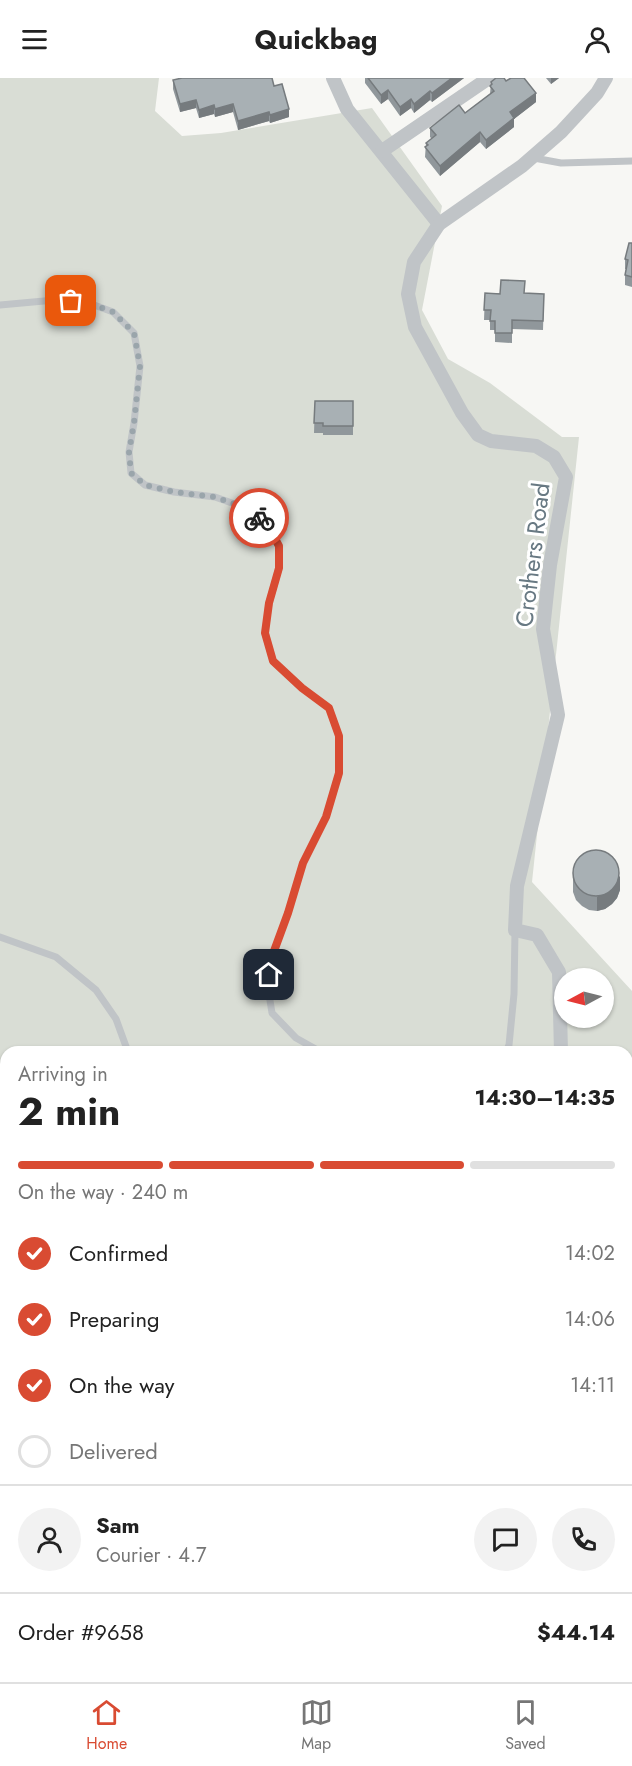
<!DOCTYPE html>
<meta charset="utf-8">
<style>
:root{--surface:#fff;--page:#f2f2f2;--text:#222;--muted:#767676;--line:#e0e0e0;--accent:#d94b32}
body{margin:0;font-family:Jost,sans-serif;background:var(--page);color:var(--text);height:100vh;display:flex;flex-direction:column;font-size:22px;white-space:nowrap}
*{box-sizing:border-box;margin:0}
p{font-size:20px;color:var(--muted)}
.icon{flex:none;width:33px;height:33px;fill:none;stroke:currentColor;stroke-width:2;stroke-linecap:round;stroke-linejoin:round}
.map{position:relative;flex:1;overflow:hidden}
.panel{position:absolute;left:0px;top:968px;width:633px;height:638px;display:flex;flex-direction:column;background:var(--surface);border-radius:18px 18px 0 0;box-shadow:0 2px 4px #0004}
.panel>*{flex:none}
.needle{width:39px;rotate:263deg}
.tools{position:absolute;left:554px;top:890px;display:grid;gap:12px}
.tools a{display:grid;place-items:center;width:60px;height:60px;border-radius:50%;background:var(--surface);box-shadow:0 2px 4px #0004;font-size:30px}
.pin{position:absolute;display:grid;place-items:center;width:51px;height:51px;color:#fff;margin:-26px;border-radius:12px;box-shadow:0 3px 9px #0006}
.courier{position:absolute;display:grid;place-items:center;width:60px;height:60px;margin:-30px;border:4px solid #d94b32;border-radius:50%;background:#fff;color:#222;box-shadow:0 2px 8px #0007}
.head em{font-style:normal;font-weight:700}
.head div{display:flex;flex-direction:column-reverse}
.head{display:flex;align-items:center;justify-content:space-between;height:102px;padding:0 18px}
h1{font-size:39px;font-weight:700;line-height:45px}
.bar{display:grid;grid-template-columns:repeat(4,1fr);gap:9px 6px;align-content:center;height:72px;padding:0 18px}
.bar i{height:8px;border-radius:4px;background:var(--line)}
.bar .selected{background:var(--accent)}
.bar p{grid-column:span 4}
.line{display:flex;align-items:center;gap:15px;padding:0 18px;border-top:2px solid var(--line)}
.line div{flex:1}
.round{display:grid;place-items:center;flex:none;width:63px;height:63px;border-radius:32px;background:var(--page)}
ol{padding:0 18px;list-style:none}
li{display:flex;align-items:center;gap:18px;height:66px}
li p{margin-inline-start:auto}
li .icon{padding:6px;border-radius:50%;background:var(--accent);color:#fff;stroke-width:4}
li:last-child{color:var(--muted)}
li i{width:33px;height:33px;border:3px solid var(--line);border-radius:50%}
header{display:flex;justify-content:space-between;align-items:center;height:78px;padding:0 18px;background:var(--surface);font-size:27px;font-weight:700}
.menu{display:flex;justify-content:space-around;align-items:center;height:84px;border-top:2px solid var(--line);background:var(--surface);font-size:16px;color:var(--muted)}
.menu a{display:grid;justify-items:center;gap:3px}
.menu .selected{color:var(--accent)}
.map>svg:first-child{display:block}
</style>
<header><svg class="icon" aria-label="menu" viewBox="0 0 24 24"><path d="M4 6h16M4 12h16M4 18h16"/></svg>Quickbag<svg class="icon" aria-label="person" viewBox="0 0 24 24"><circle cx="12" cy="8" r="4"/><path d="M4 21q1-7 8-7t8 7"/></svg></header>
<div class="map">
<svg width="632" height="1604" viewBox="0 0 632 1604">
<rect width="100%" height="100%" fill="#f7f7f4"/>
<path fill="#d9ddd5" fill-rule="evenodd" d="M0 0H159L155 33 182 58 221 55 372 30 442 128 422 232 448 281 490 305 562 359H579L532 804 632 913V1227L627 1228V974H6V1599H560L559 1604H0ZM564 900H603V939H564Z"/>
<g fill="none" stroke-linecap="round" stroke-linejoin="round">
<g stroke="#b7c4c7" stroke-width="4.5">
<path d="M0 1092 6 1096"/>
<path d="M261 1604 264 1599"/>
</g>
<g stroke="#c0c4c7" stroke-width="7">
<path d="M534 80 561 85 632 83"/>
<path d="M0 227 55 222 86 224 113 234 134 255 140 288 134 345 129 374 131 395 145 407 174 414 215 419 246 430 267 446 279 468V490L269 525 265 555 273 583 302 610 329 630 339 658V695L326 739 303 785 288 835 270 884 268 910 272 935 296 960 321 974"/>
<path d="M0 859 56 879 96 912 116 941 128 974"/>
<path d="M506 974 509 967 514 916 515 852"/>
<path d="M0 1176 6 1183"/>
<path d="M143 1599V1604"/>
<path d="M493 1599V1604"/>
<path d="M522 1604 523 1599"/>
<path d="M548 1604V1599"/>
</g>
<g stroke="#c0c4c7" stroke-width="14">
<path d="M333 0 347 31 439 146"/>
<path d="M382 73 489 0"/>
<path d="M561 974 559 894 537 857 515 852 517 808 558 637 543 551 550 487 566 399 554 379 536 368 491 363 478 357 462 335 415 249 408 216 414 184 439 146 522 88 561 54 597 15 606 0"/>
<path d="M627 1034 632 1036"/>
<path d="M627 1102 632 1083"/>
<path d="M627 1160 632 1171"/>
<path d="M627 1454 632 1443"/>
<path d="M627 1546 632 1552"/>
</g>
</g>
<g fill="#90979b">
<path d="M365 0H464L432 24 430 22 414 35 411 30 400 38 388 21 381 26 365 5Z"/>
<path d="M546 0H559L551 6Z"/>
<path d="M173 2 274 8 289 39 270 45 269 43 238 52 233 34 215 39 214 36 199 40 196 30 180 34 173 11Z"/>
<path d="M506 3 536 24 514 41V49L486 71 480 64 440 98 425 79 426 65 432 61 430 59V50L465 35 490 16 491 4Z"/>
<path d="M632 165V209L625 207V197L626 191H625V181Z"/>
<path d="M485 215 544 216 543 252 512 251V265L495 264V252H490V242H484Z"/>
<path d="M315 323H353V357H323V355H314Z"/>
<path d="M573 792 620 812 617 820 612 826 605 831 597 833 589 832 582 828 576 822 573 814Z"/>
<path d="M627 1332 632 1333V1367H627Z"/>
</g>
<g fill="#767b7e">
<path d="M452 0H464L432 24V15Z"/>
<path d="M551 0H559L551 6Z"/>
<path d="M388 12V21L381 26V17Z"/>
<path d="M430 13V22L414 35V26Z"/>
<path d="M536 15V24L514 41V49L486 71V62L510 34Z"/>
<path d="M411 21V30L400 38V29Z"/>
<path d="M196 22V30L180 34V26Z"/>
<path d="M233 26V34L215 39V31Z"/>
<path d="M214 27V36L199 40V32Z"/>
<path d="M289 31V39L270 45V37Z"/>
<path d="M269 34V43L238 52V43Z"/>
<path d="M480 54V64L440 98V88Z"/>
<path d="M620 798V812L617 820 612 826 605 831 597 833V819Z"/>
</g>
<g fill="#a8b0b4" stroke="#767b7e" stroke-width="1.5">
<path d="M182 0H272L274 8 282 6 289 31 270 37 269 34 238 43 233 26 215 31 214 27 199 32 196 22 180 26 173 2Z"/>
<path d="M368 0H452L432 15 430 13 414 26 411 21 400 29 388 12 381 17Z"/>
<path d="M496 0H504L506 3 511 0H524L536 15 510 34 514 40 486 62 480 54 440 88 425 69 428 67 426 65 436 57 430 50 459 27 465 35 494 13 490 8 492 6 491 4Z"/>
<path d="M629 165H632V199L625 197 628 182 625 181Z"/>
<path d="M501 202 525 203 524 215 544 216 543 243 512 242V255H495V243H490L491 232H484L485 215 500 216Z"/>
<path d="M315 323H353V348H323V345H314Z"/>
<circle cx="596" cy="795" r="23"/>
<path d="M627 1332 632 1333V1357L628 1358Z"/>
<path d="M580 1599H620L619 1604H579Z"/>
</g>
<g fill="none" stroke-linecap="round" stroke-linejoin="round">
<path stroke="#9aa5ab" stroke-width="6" stroke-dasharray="0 10.8" d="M71 223 86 224 113 234 134 255 140 288 134 345 129 374 131 395 145 407 174 414 215 419 246 430 259 440"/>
<path stroke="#d94b32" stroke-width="8" d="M259 440 267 446 279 468V490L269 525 265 555 273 583 302 610 329 630 339 658V695L326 739 303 785 288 835 270 884 269 897"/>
</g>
<g text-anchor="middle" stroke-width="6" stroke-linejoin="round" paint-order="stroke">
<g font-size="24" fill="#687983" stroke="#fff">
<text transform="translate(533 477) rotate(-83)" y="8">Crothers Road</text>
</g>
</g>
</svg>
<div class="tools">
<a><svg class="needle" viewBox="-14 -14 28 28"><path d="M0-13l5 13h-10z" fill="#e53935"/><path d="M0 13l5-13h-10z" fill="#767676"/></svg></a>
</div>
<div class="pin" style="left:71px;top:223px;background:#ea580c"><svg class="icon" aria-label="bag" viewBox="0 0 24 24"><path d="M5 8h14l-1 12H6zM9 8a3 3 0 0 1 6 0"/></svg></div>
<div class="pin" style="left:269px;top:897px;background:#1f2937"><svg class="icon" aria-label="home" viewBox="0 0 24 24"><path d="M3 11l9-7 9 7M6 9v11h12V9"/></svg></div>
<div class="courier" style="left:259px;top:440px"><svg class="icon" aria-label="bike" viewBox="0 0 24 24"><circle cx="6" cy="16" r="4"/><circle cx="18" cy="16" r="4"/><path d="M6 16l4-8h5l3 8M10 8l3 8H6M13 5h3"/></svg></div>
<section class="panel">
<div class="head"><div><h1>2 min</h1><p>Arriving in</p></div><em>14:30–14:35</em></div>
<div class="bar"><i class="selected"></i><i class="selected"></i><i class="selected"></i><i></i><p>On the way · 240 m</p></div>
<ol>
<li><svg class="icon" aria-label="check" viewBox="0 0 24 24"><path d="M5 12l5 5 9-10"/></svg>Confirmed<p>14:02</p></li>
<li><svg class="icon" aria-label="check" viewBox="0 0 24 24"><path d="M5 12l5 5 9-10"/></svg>Preparing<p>14:06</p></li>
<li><svg class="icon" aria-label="check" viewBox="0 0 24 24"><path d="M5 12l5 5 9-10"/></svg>On the way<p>14:11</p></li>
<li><i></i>Delivered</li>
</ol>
<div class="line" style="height:108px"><a class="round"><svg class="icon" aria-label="person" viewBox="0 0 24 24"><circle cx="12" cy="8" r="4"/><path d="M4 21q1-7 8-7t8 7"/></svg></a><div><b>Sam</b><p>Courier · 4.7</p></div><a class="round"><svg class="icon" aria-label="chat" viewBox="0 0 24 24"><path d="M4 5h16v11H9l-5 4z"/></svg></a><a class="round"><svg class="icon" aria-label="phone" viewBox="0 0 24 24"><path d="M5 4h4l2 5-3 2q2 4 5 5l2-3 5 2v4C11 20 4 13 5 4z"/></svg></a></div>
<div class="line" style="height:78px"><div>Order #9658</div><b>$44.14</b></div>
</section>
</div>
<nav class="menu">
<a class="selected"><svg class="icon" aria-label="home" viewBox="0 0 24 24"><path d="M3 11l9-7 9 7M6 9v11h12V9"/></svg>Home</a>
<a><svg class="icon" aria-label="map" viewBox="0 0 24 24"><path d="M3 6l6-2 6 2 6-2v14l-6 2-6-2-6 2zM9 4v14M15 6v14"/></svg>Map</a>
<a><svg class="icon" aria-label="saved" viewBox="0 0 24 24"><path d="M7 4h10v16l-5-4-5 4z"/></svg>Saved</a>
</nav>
